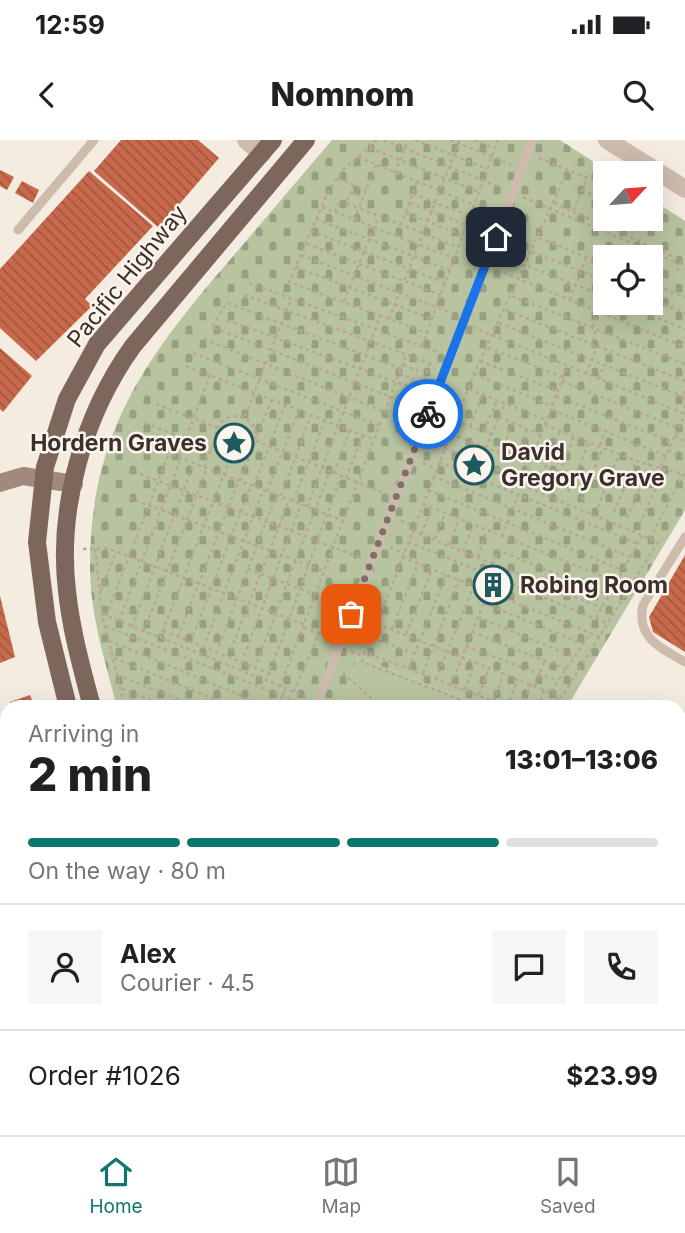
<!DOCTYPE html>
<meta charset="utf-8">
<style>
:root{--surface:#fff;--page:#f6f6f6;--text:#202124;--muted:#757577;--line:#e0e0e0;--accent:#0f766e}
body{margin:0;font-family:Inter,sans-serif;background:var(--page);color:var(--text);height:100vh;display:flex;flex-direction:column;font-size:26px;white-space:nowrap}
*{box-sizing:border-box;margin:0}
p{font-size:23px;color:var(--muted)}
.icon{flex:none;width:38px;height:38px;fill:none;stroke:currentColor;stroke-width:2;stroke-linecap:round;stroke-linejoin:round}
.map{position:relative;flex:1;overflow:hidden}
.sheet{position:absolute;left:0px;top:560px;width:686px;height:436px;display:flex;flex-direction:column;background:var(--surface);border-radius:21px 21px 0 0;box-shadow:0 7px 28px #0002}
.sheet>*{flex:none}
.needle{width:46px;rotate:64deg}
.buttons{position:absolute;left:593px;top:21px;display:grid;gap:14px}
.buttons a{display:grid;place-items:center;width:70px;height:70px;border-radius:0px;background:var(--surface);box-shadow:0 7px 28px #0002;font-size:35px}
.pin{position:absolute;display:grid;place-items:center;width:60px;height:60px;color:#fff;margin:-30px;border-radius:14px;box-shadow:0 4px 10px #0006}
.courier{position:absolute;display:grid;place-items:center;width:70px;height:70px;margin:-35px;border:5px solid #1a73e8;border-radius:50%;background:#fff;color:#222;box-shadow:0 2px 9px #0007}
.headline em{font-style:normal;font-weight:800}
.headline div{display:flex;flex-direction:column-reverse}
.headline{display:flex;align-items:center;justify-content:space-between;height:119px;padding:0 28px}
h1{font-size:46px;font-weight:800;line-height:52px}
.bar{display:grid;grid-template-columns:repeat(4,1fr);gap:10px 7px;align-content:center;height:84px;padding:0 28px}
.bar i{height:9px;border-radius:5px;background:var(--line)}
.bar .selected{background:var(--accent)}
.bar p{grid-column:span 4}
.line{display:flex;align-items:center;gap:18px;padding:0 28px;border-top:2px solid var(--line)}
.line div{flex:1}
.round{display:grid;place-items:center;flex:none;width:74px;height:74px;border-radius:0px;background:var(--page)}
.status{display:flex;justify-content:space-between;align-items:center;height:49px;padding:0 35px;background:var(--surface);direction:ltr}
.status svg{height:19px;fill:currentColor}
header{display:flex;justify-content:space-between;align-items:center;height:91px;padding:0 28px;background:var(--surface);font-size:32px;font-weight:800}
.tabs{display:flex;justify-content:space-around;align-items:center;height:98px;border-top:2px solid var(--line);background:var(--surface);font-size:19px;color:var(--muted)}
.tabs a{display:grid;justify-items:center;gap:4px}
.tabs .selected{color:var(--accent)}
.map>svg:first-child{display:block}
</style>
<div class="status"><b>12:59</b><svg viewBox="0 0 49 12"><path d="M0 12V9h3v3zM5 12V6h3v6zM10 12V3h3v9zM15 12V0h3v12zM26 1h20v11H26zM47 4h2v5h-2z"/></svg></div>
<header><svg class="icon" aria-label="back" viewBox="0 0 24 24"><path d="M15 5l-7 7 7 7"/></svg>Nomnom<svg class="icon" aria-label="search" viewBox="0 0 24 24"><circle cx="10" cy="10" r="6"/><path d="M15 15l6 6"/></svg></header>
<div class="map">
<svg width="685" height="995" viewBox="0 0 685 995">
<defs>
<pattern id="cemetery-stones" width="16" height="16" patternUnits="userSpaceOnUse" patternTransform="scale(1.75)"><rect width="16" height="16" fill="#b8c4a0"/><path d="M2 7V4a2 2 0 0 1 4 0v3zM10 15v-3a2 2 0 0 1 4 0v3z" fill="#97a083"/></pattern>
<pattern id="building-back-hatch" width="6" height="6" patternUnits="userSpaceOnUse" patternTransform="scale(1.75)"><rect width="6" height="6" fill="#c8694b"/><path d="M-1 5l2 2M0 0l6 6M5-1l2 2" fill="none" stroke="#a4573f"/></pattern>
</defs>
<rect width="100%" height="100%" fill="#f4ebe1"/>
<path fill="url(#cemetery-stones)" fill-rule="evenodd" d="M332 0H560L611 33H606V79H651V59L685 81V370L567 567H486L358 517 339 567H117C105 521 90 474 90 427 90 293 146 217 229 121 263 81 298 40 332 0ZM606 117H651V163H606Z"/>
<g fill="#b8c4a0">
<path d="M358 517 486 567H339Z"/>
<path d="M679 624H685V995H362L357 989H679Z"/>
</g>
<g fill="url(#building-back-hatch)">
<path d="M121 0H198L219 18 159 88 94 31Z"/>
<path d="M0 30 14 37 7 50 0 46Z"/>
<path d="M89 31 153 86 85 159 92 166 36 221 0 188V129Z"/>
<path d="M22 41 39 50 33 63 15 53Z"/>
<path d="M0 208 32 236 3 272 0 269Z"/>
<path d="M685 415V512L653 492 649 477Z"/>
<path d="M487 435 503 442 498 455 482 448Z"/>
<path d="M0 456 15 517 0 523Z"/>
<path d="M30 555 35 567H11L10 562Z"/>
<path d="M7 681V743L0 745V683Z"/>
<path d="M184 989H252L258 995H186Z"/>
</g>
<g fill="none" stroke-linecap="round" stroke-linejoin="round">
<g stroke="#b9a596" stroke-width="2.5" stroke-dasharray="3.5 3.5" stroke-linecap="butt">
<path d="M377 0 343 30 328 52 289 142 427 193"/>
<path d="M384 0 501 48"/>
<path d="M415 0 487 29"/>
<path d="M450 0 512 25"/>
<path d="M474 0 494 8"/>
<path d="M370 8 479 52"/>
<path d="M358 17 474 65"/>
<path d="M539 18 587 38 573 72"/>
<path d="M395 33 408 0"/>
<path d="M338 38 366 50"/>
<path d="M354 45 346 63 458 107"/>
<path d="M582 50 604 60"/>
<path d="M350 52 363 57"/>
<path d="M413 54 470 76"/>
<path d="M523 57 680 124 676 134"/>
<path d="M410 63 485 92"/>
<path d="M554 63 681 120 680 124"/>
<path d="M322 67 453 118"/>
<path d="M335 72 339 63"/>
<path d="M406 73 462 95"/>
<path d="M316 79 450 130"/>
<path d="M354 80 376 25"/>
<path d="M401 85 417 42"/>
<circle cx="628" cy="90" r="4.5"/>
<path d="M311 91 445 143"/>
<path d="M539 98 606 125"/>
<path d="M307 104 441 155"/>
<path d="M532 112 606 141"/>
<path d="M301 115 454 174"/>
<path d="M528 126 606 157"/>
<path d="M296 127 432 179"/>
<path d="M497 130 685 207"/>
<path d="M249 143 440 213"/>
<path d="M651 144 685 157"/>
<path d="M244 155 435 225"/>
<path d="M512 156 685 224"/>
<path d="M651 159 685 173"/>
<path d="M570 160 586 118"/>
<path d="M344 161 378 77"/>
<path d="M619 163 685 189"/>
<path d="M506 170 685 241"/>
<path d="M611 177 617 163"/>
<path d="M389 179 460 0"/>
<path d="M227 180 412 248"/>
<path d="M499 183 684 257"/>
<path d="M473 187 685 274"/>
<path d="M592 187 599 172"/>
<path d="M204 199 410 282"/>
<path d="M682 205 685 197"/>
<path d="M422 206 498 0"/>
<path d="M488 208 563 237"/>
<path d="M193 213 380 286"/>
<path d="M480 221 558 251"/>
<path d="M403 225 418 231"/>
<path d="M186 226 375 300"/>
<path d="M401 229 227 163 212 187 417 267"/>
<path d="M399 233 422 243"/>
<path d="M474 234 552 266"/>
<path d="M586 234 595 213 593 200 596 189"/>
<path d="M599 239 604 225"/>
<path d="M562 241 678 288"/>
<path d="M469 249 547 280"/>
<path d="M556 256 672 302"/>
<path d="M449 258 462 263"/>
<path d="M156 264 218 288"/>
<path d="M415 266 430 223"/>
<path d="M552 270 666 316"/>
<circle cx="236" cy="296" r="20"/>
<path d="M245 276 291 159"/>
<path d="M499 277 541 295"/>
<path d="M456 281 492 295"/>
<path d="M145 283 211 309"/>
<path d="M545 285 636 321 685 335"/>
<path d="M470 286 483 254"/>
<path d="M484 291 497 260"/>
<path d="M451 294 530 325"/>
<path d="M257 295 272 260"/>
<path d="M675 296 685 301"/>
<path d="M256 301 386 354"/>
<path d="M600 305 605 292"/>
<path d="M152 307 344 381"/>
<path d="M444 308 524 340"/>
<path d="M486 308 505 263"/>
<path d="M668 310 685 318"/>
<path d="M501 312 513 283"/>
<path d="M179 317 210 235"/>
<path d="M516 319 527 289"/>
<path d="M439 322 638 404"/>
<path d="M423 323 436 329"/>
<path d="M661 326 685 274V251"/>
<path d="M204 327 216 298"/>
<path d="M334 333 350 290"/>
<path d="M140 334 362 418"/>
<path d="M433 336 630 417"/>
<path d="M346 338 363 295"/>
<path d="M240 341 252 311"/>
<path d="M540 341 560 291"/>
<path d="M254 346 285 265"/>
<path d="M554 346 574 296"/>
<path d="M428 350 622 430"/>
<path d="M267 351 299 270"/>
<path d="M568 352 589 302"/>
<path d="M281 356 311 275"/>
<path d="M129 358 324 431"/>
<path d="M582 360 603 308"/>
<path d="M293 361 325 280"/>
<path d="M423 364 616 442"/>
<path d="M307 367 380 177"/>
<path d="M598 367 619 314"/>
<path d="M614 372 636 321"/>
<path d="M627 378 650 322"/>
<path d="M401 381 414 386"/>
<path d="M640 384 665 327"/>
<path d="M412 391 602 468"/>
<path d="M421 394 432 368"/>
<path d="M502 396 567 227"/>
<path d="M435 399 445 373"/>
<path d="M650 399 683 334"/>
<path d="M408 402 609 484"/>
<path d="M449 405 459 379"/>
<path d="M390 408 404 413"/>
<path d="M83 409 107 408 303 484 304 488 331 498"/>
<path d="M95 409 103 479 125 567"/>
<path d="M463 411 473 385"/>
<path d="M402 417 600 497"/>
<path d="M478 417 487 390"/>
<path d="M493 424 498 410 608 455"/>
<path d="M248 429 313 454"/>
<path d="M481 447 487 434"/>
<path d="M101 451 116 412"/>
<path d="M499 455 504 442"/>
<path d="M484 463 583 504"/>
<path d="M102 474 307 557"/>
<path d="M106 476 169 313"/>
<path d="M478 477 574 517"/>
<path d="M596 478 642 396"/>
<path d="M364 479 562 557 658 402 522 345"/>
<path d="M119 481 181 318"/>
<path d="M105 486 306 565"/>
<path d="M132 487 194 323"/>
<path d="M392 489 418 423"/>
<path d="M144 491 207 328"/>
<path d="M163 491 269 533"/>
<path d="M472 492 566 529"/>
<path d="M406 494 432 429"/>
<path d="M193 496 251 345"/>
<path d="M178 497 239 340"/>
<path d="M160 498 231 316"/>
<path d="M372 498 415 514"/>
<path d="M109 501 269 567"/>
<path d="M206 501 263 350"/>
<path d="M219 506 276 355"/>
<path d="M466 506 558 541"/>
<path d="M231 510 289 360"/>
<path d="M351 512 362 516 365 512 508 567"/>
<path d="M244 516 301 364"/>
<path d="M114 518 234 567"/>
<path d="M257 522 330 331"/>
<path d="M409 528 446 435"/>
<path d="M343 533 381 567"/>
<path d="M423 533 459 440"/>
<path d="M117 535 198 567"/>
<path d="M436 539 474 446"/>
<path d="M266 542 341 336"/>
<path d="M451 545 488 452"/>
<path d="M535 545 545 520"/>
<path d="M280 547 406 215"/>
<path d="M122 549 168 567"/>
<path d="M465 550 475 522"/>
<path d="M551 551 590 494"/>
<path d="M294 552 319 493"/>
<path d="M479 555 489 528"/>
<path d="M493 561 504 533"/>
<path d="M278 567 285 549"/>
<path d="M392 567H406"/>
<path d="M480 567 362 522 474 234 568 30"/>
<path d="M507 567 518 539"/>
<path d="M523 567 531 544"/>
<path d="M538 567 544 550"/>
<path d="M554 567 559 555"/>
<path d="M679 659 685 662"/>
<path d="M679 948 685 946"/>
<path d="M595 995V989"/>
</g>
<g stroke="#cdbbac" stroke-width="9">
<path d="M18 90 94 0"/>
<path d="M685 397 643 465C636 498 661 508 685 522"/>
<path d="M316 567 533 0"/>
<path d="M0 755 7 753"/>
<path d="M48 995 69 989"/>
</g>
<g stroke="#cdbbac" stroke-width="18">
<path d="M246 0 262 14"/>
<path d="M607 0 685 49"/>
<path d="M0 656 7 654"/>
<path d="M0 886 7 884"/>
</g>
<path stroke="#a18a7d" stroke-width="18" d="M0 343 23 336 74 344"/>
<g stroke="#7d675c" stroke-width="18">
<path d="M68 567 47 482 37 402 45 327 67 259 97 204 273 0"/>
<path d="M92 567C82 529 71 490 67 451 57 367 84 274 133 206L306 0"/>
<path d="M289 989 294 995"/>
<path d="M318 989 324 995"/>
</g>
</g>
<g fill="none" stroke-linecap="round" stroke-linejoin="round">
<path stroke="#7c716b" stroke-width="7" stroke-dasharray="0 12.6" d="M351 474 428 274"/>
<path stroke="#1a73e8" stroke-width="9" d="M428 274 496 97"/>
</g>
<defs>
<symbol id="sight-ring" viewBox="-11 -11 22 22"><circle r="9.5" fill="#fbf5ee" stroke="#1f5a5e" stroke-width="1.5"/><path d="M0-6L1.8-2.2L6-1.7L2.9 1.2L3.7 5.4L0 3.3L-3.7 5.4L-2.9 1.2L-6-1.7L-1.8-2.2Z" fill="#1f5a5e"/></symbol>
<symbol id="building-ring" viewBox="-11 -11 22 22"><circle r="9.5" fill="#fbf5ee" stroke="#1f5a5e" stroke-width="1.5"/><path d="M-4-6H4V6H1V3H-1V6H-4ZM-2.5-4.3h1.7v1.8h-1.7ZM.8-4.3h1.7v1.8H.8ZM-2.5-1h1.7V.8h-1.7ZM.8-1h1.7V.8H.8Z" fill="#1f5a5e"/></symbol>
</defs>
<g fill-rule="evenodd">
<use href="#sight-ring" x="212" y="281" width="44" height="44"/>
<use href="#sight-ring" x="452" y="303" width="44" height="44"/>
<use href="#building-ring" x="471" y="423" width="44" height="44"/>
</g>
<g text-anchor="middle" stroke-width="5" stroke-linejoin="round" paint-order="stroke">
<g font-size="23" fill="#3b302b" stroke="#fbf5ee">
<text transform="translate(127 136) rotate(-51)" y="8">Pacific Highway</text>
</g>
<g font-size="23" font-weight="bold" fill="#3b302b" stroke="#fbf5ee" text-anchor="start">
<text x="207" y="311" text-anchor="end">Hordern Graves</text>
<text x="501" y="320">David<tspan x="501" dy="26">Gregory Grave</tspan></text>
<text x="520" y="453">Robing Room</text>
</g>
</g>
</svg>
<div class="buttons">
<a><svg class="needle" viewBox="-14 -14 28 28"><path d="M0-13l5 13h-10z" fill="#e53935"/><path d="M0 13l5-13h-10z" fill="#757577"/></svg></a>
<a><svg class="icon" aria-label="locate" viewBox="0 0 24 24"><circle cx="12" cy="12" r="6"/><path d="M12 2v4M12 18v4M2 12h4M18 12h4"/></svg></a>
</div>
<div class="pin" style="left:351px;top:474px;background:#ea580c"><svg class="icon" aria-label="bag" viewBox="0 0 24 24"><path d="M5 8h14l-1 12H6zM9 8a3 3 0 0 1 6 0"/></svg></div>
<div class="pin" style="left:496px;top:97px;background:#1f2937"><svg class="icon" aria-label="home" viewBox="0 0 24 24"><path d="M3 11l9-7 9 7M6 9v11h12V9"/></svg></div>
<div class="courier" style="left:428px;top:274px"><svg class="icon" aria-label="bike" viewBox="0 0 24 24"><circle cx="6" cy="16" r="4"/><circle cx="18" cy="16" r="4"/><path d="M6 16l4-8h5l3 8M10 8l3 8H6M13 5h3"/></svg></div>
<section class="sheet">
<div class="headline"><div><h1>2 min</h1><p>Arriving in</p></div><em>13:01–13:06</em></div>
<div class="bar"><i class="selected"></i><i class="selected"></i><i class="selected"></i><i></i><p>On the way · 80 m</p></div>
<div class="line" style="height:126px"><a class="round"><svg class="icon" aria-label="person" viewBox="0 0 24 24"><circle cx="12" cy="8" r="4"/><path d="M4 21q1-7 8-7t8 7"/></svg></a><div><b>Alex</b><p>Courier · 4.5</p></div><a class="round"><svg class="icon" aria-label="chat" viewBox="0 0 24 24"><path d="M4 5h16v11H9l-5 4z"/></svg></a><a class="round"><svg class="icon" aria-label="phone" viewBox="0 0 24 24"><path d="M5 4h4l2 5-3 2q2 4 5 5l2-3 5 2v4C11 20 4 13 5 4z"/></svg></a></div>
<div class="line" style="height:91px"><div>Order #1026</div><b>$23.99</b></div>
</section>
</div>
<nav class="tabs">
<a class="selected"><svg class="icon" aria-label="home" viewBox="0 0 24 24"><path d="M3 11l9-7 9 7M6 9v11h12V9"/></svg>Home</a>
<a><svg class="icon" aria-label="map" viewBox="0 0 24 24"><path d="M3 6l6-2 6 2 6-2v14l-6 2-6-2-6 2zM9 4v14M15 6v14"/></svg>Map</a>
<a><svg class="icon" aria-label="saved" viewBox="0 0 24 24"><path d="M7 4h10v16l-5-4-5 4z"/></svg>Saved</a>
</nav>
